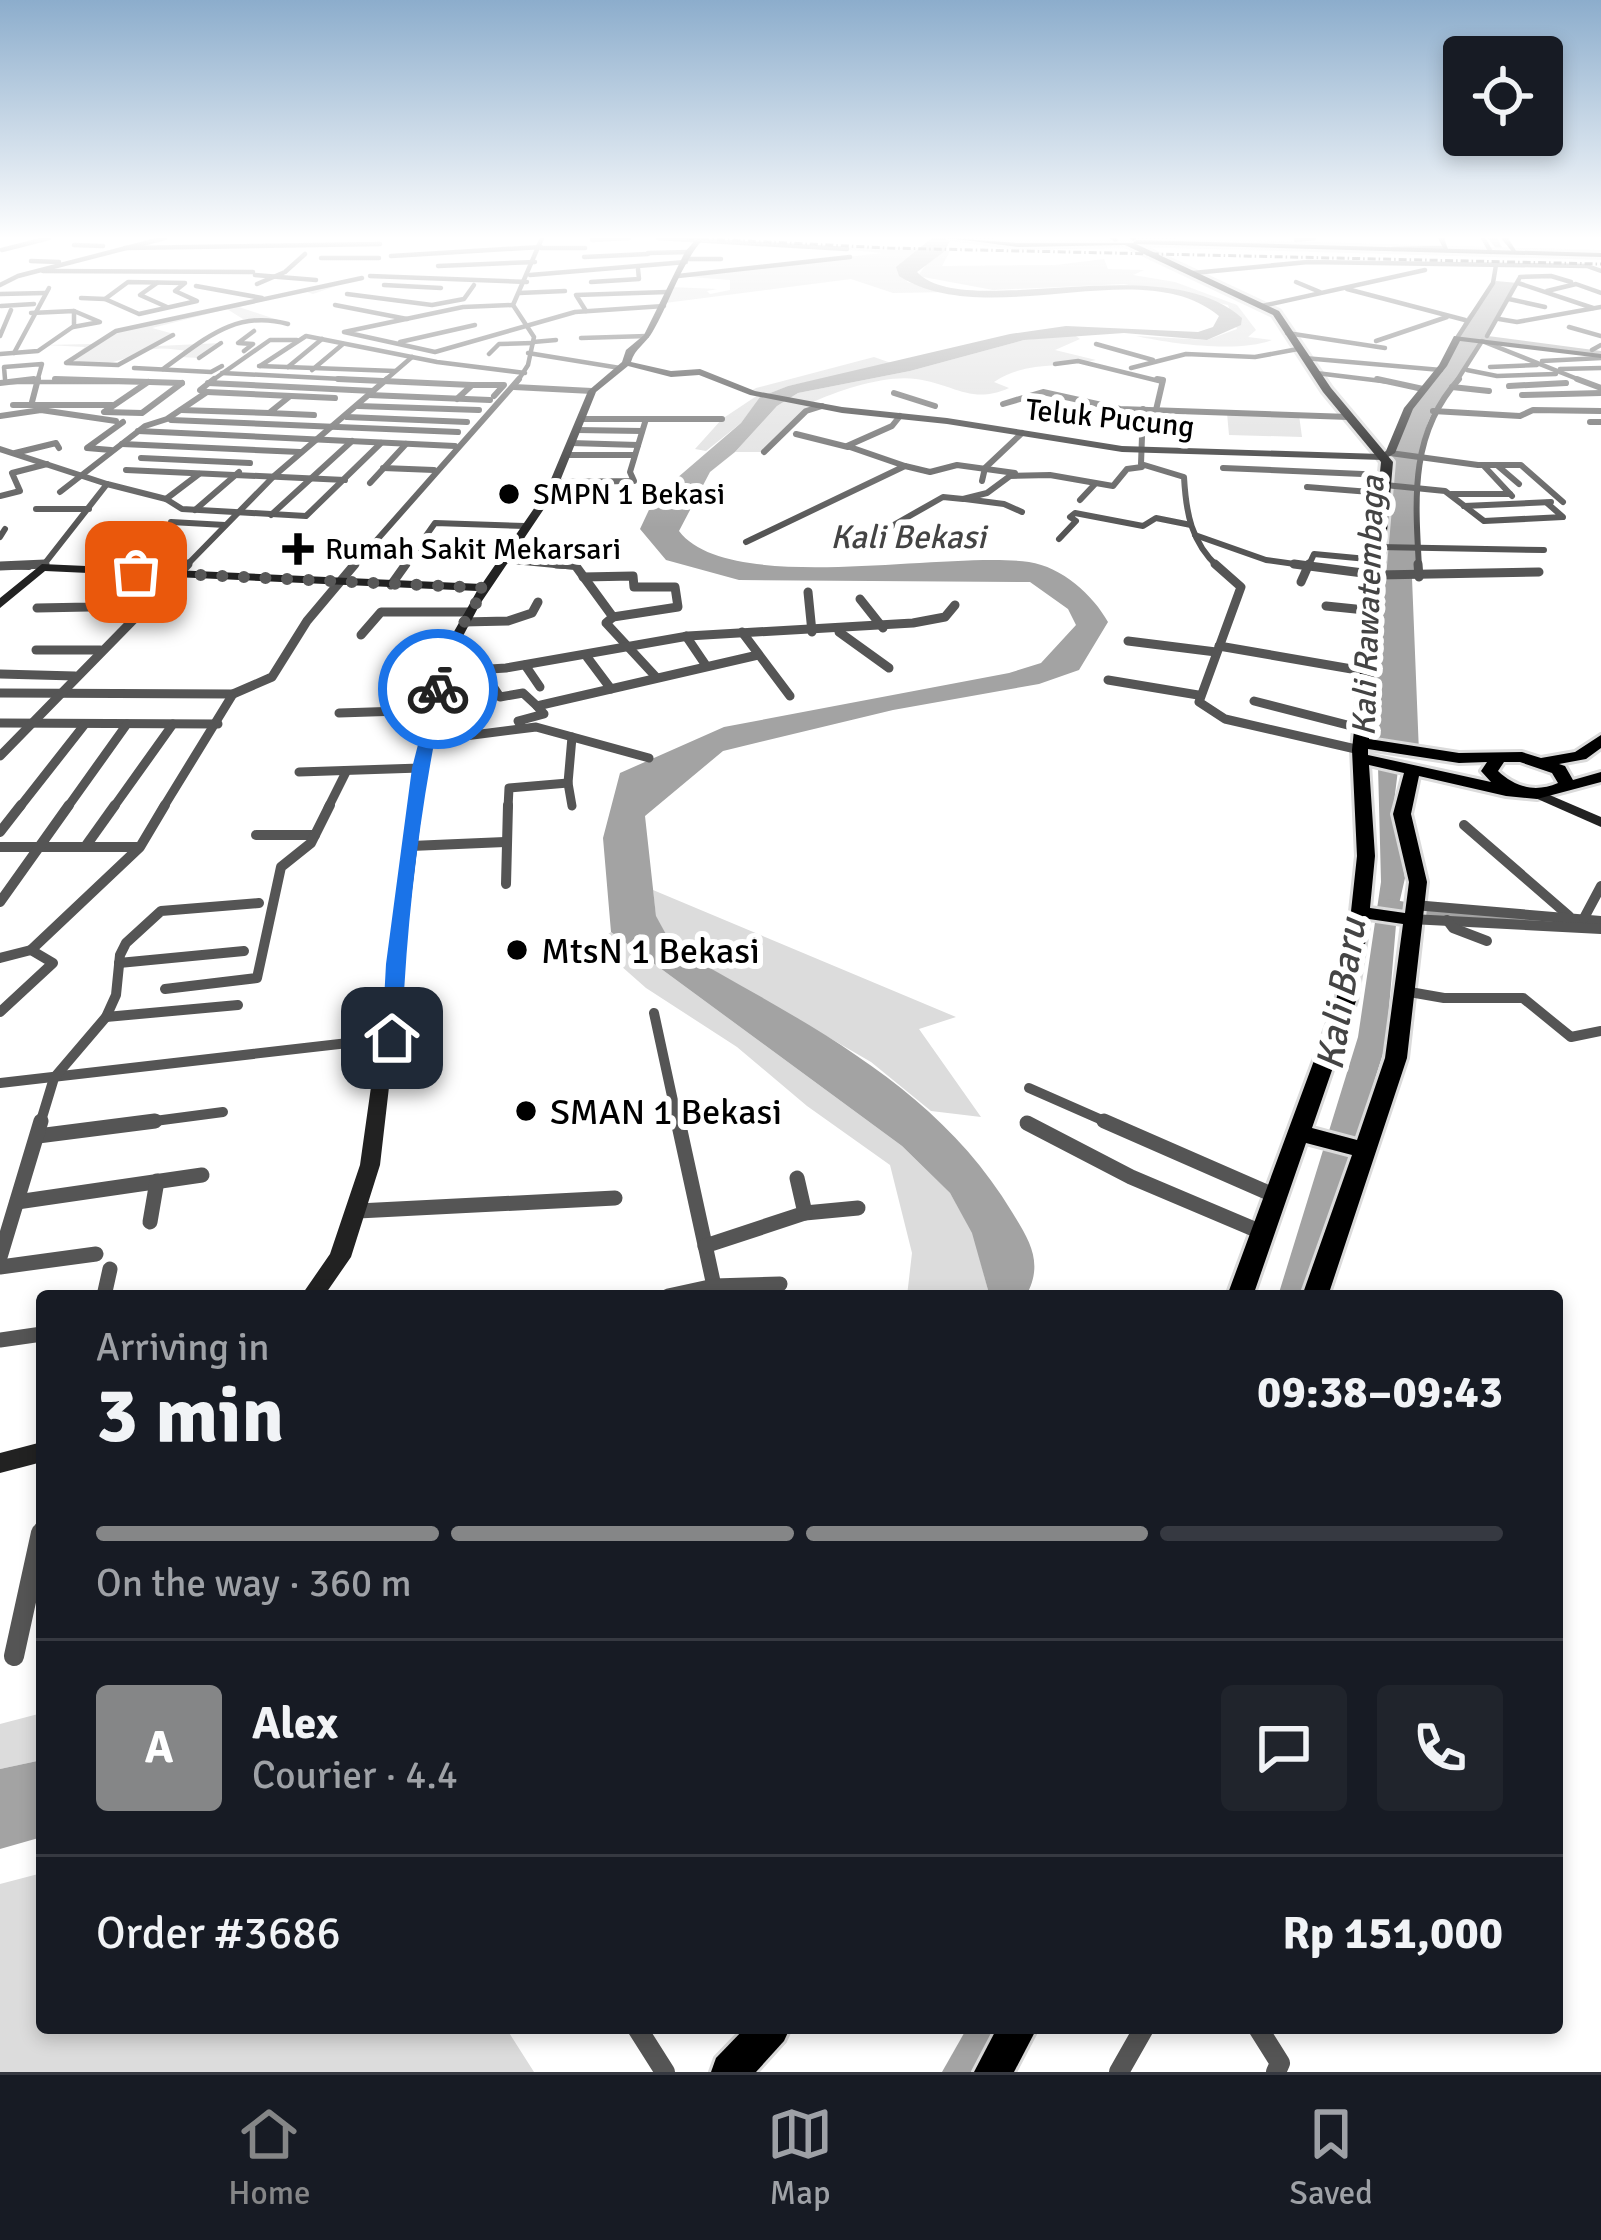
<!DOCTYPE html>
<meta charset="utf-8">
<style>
:root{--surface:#171b24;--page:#20242c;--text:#f1f3f6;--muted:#9ea1a6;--line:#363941;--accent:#858687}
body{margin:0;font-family:Signika,sans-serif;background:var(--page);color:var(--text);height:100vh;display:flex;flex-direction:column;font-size:45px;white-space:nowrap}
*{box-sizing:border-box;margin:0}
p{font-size:39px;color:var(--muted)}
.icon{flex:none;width:66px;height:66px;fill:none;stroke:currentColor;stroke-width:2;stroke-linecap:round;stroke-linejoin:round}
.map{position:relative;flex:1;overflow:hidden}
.details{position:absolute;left:36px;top:1290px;width:1527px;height:744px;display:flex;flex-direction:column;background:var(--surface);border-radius:12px;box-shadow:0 6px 18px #0003}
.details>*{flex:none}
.controls{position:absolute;left:1443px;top:36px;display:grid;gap:24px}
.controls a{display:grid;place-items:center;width:120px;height:120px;border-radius:12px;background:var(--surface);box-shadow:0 6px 18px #0003;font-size:60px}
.pin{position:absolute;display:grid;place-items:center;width:102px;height:102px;color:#fff;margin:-51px;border-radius:24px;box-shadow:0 6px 18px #0006}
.courier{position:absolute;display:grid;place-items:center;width:120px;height:120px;margin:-60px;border:9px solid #1a73e8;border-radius:50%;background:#fff;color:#222;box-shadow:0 3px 15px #0007}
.summary em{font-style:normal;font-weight:700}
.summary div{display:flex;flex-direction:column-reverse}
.summary{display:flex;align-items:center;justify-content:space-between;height:204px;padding:0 60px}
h1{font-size:78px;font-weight:700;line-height:90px}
.bar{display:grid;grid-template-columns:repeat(4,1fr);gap:18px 12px;align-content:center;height:144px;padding:0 60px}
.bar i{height:15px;border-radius:9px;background:var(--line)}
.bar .on{background:var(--accent)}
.bar p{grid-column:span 4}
.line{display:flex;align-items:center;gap:30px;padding:0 60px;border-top:3px solid var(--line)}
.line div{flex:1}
.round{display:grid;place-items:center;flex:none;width:126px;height:126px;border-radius:12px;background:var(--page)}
.dock{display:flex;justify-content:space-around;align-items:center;height:168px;border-top:3px solid var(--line);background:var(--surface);font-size:33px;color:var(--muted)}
.dock a{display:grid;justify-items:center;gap:6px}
.dock .on{color:var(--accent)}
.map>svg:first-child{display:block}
</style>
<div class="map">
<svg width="1601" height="2072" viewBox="0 0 1601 2072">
<rect width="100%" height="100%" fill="#fff"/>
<g fill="#dcdcdc">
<path d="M805 246 921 248 907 282 949 292 893 293 851 279 665 303 670 287 717 289 707 291 710 294 730 290V280L678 276 883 253Z"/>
<path d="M945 251H950L942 266 1056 265 1104 259 1108 269 1144 270 1133 275 1175 282 1237 305 1256 330 1248 337 1272 340C1238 353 1173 344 1136 336L1207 340 1237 329 1228 305 1124 284 993 290 918 276 930 259Z"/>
<path d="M359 278 313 294 304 291 239 307 278 320 243 319 227 309 152 328 174 334 158 346 221 343 199 358 181 357 188 351C175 350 159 346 147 351 117 361 100 370 68 360L85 347 46 345 92 344 116 331Z"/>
<path d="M1073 334 1080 339 1055 350 1096 360C1059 369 1027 360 994 382L1009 388C971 405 954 384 916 379 884 375 840 390 811 403L822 406 805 411 764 452H735L777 406 798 393 910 371 1024 340Z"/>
<path d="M874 357 894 364 788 386 761 397 741 423 706 451 695 449 722 419 758 395 749 392 756 388Z"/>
<path d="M1227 413 1299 415 1302 437 1229 435Z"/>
<path d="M653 890 956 1017 919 1029 981 1117 931 1111 871 1062 673 947 656 917Z"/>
<path d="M611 932 902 1146 950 1193 973 1233 988 1290 984 1296H907L912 1253 890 1165 807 1106 737 1047 646 988 595 943Z"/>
<path d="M42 1713V1760L0 1769V1724Z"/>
<path d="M42 1873V2028H506L534 2072H0V1884Z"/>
</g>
<g fill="#a3a3a3">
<path d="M932 238H951L945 251 917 272C965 323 1162 246 1242 318L1241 325 1207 340 1124 333 1024 340 910 371 798 393 777 406 735 452 710 472 679 531C729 597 946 550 1029 562 1062 567 1093 595 1108 622L1079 670 1039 684 893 710 723 751 645 816 656 916 673 947C799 1020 935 1083 1012 1212 1030 1241 1044 1263 1026 1296H984L988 1290 972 1233 950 1193 902 1146 611 932 603 838 620 773 724 727 1009 673 1041 663 1076 625 1068 609 1030 582 739 580 666 560 640 529 655 497 741 423 760 397 788 386 1010 334 1066 326 1198 332 1213 327 1219 316C1143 251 989 333 899 276L896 267Z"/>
<path d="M1496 281 1518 283 1488 336 1601 351V356L1482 341C1469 367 1450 386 1434 410 1413 443 1413 539 1419 577L1412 578 1419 753 1361 743 1383 457 1390 453 1409 408 1452 351 1465 320Z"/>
<path d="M1378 766 1398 770 1393 810 1405 878 1397 913 1386 1044 1307 1296H1278L1358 1037 1381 882Z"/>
<path d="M42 1760V1837L0 1849V1769Z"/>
<path d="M967 2028H1000L975 2072H942Z"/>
</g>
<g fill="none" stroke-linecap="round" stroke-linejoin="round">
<g fill="#a3a3a3" fill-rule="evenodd">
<path d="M1488 238H1497L1505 253H1499Z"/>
<path d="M1389 899 1445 909 1551 914 1562 921 1551 928 1445 923 1398 913 1394 928 1386 930 1375 923 1378 905Z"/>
</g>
<defs>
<g id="primary">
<path d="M949 238 1018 243H1133L1136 240 1601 253V257L1136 244 1279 311 1331 388 1393 462 1369 739 1459 753 1522 752 1541 758 1575 752 1601 735V748L1586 759 1559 764 1565 766 1573 780 1601 772V782L1537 799 1506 796 1419 776 1411 814 1427 882 1407 1058 1328 1296H1302L1352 1155 1306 1143 1253 1296H1227L1336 1001 1348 939 1357 856 1352 750 1381 462 1323 392 1273 315 1125 245 1018 247ZM1368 749 1459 763 1487 762 1481 771 1491 782 1368 755ZM1504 762H1520L1552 773 1558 783C1535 793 1515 787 1498 771ZM1369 765 1404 773 1393 814 1409 882 1405 913 1370 908 1375 856ZM1369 919 1403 924 1385 1058 1357 1140 1312 1128 1356 1001Z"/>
<path d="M745 2028H790L784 2041 756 2072H711L716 2058Z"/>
<path d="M997 2028H1037L1014 2072H974Z"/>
</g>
</defs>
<use href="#primary" stroke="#dbdbdb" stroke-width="6"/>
<g stroke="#555" stroke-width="4.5">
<path d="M658 238 847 249"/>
<path d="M1483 238 1491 252"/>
<path d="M592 240 629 238"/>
<path d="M1296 240 1314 238"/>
<path d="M74 245 103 246"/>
<path d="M125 248 380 244"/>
<path d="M541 248H585"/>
<path d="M1393 249 1444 248"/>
<path d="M2 250 49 238"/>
<path d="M648 253 688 252"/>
<path d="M391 256 541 247"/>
<path d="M584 257 648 254"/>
<path d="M321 258H379"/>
<path d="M687 259H721"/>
<path d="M31 261 59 262"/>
<path d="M438 266 535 262"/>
<path d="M43 271 253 272"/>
<path d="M1193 273 1308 262 1587 266 1601 271"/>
<path d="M255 275 316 280"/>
<path d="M530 275 686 262"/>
<path d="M370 276 527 282"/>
<path d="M678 276 850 257"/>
<path d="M1520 277 1551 276 1571 282"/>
<path d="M128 282 185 283 175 291 197 301 139 314 105 299Z"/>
<path d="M591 282 639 279 638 269"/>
<path d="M1296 282 1320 292"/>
<path d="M157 283 140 295 167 307"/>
<path d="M1518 283 1593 308"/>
<path d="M257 284 285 272 305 254"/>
<path d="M0 285 18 276 165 238"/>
<path d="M384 285 441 288"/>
<path d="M196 286 262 298"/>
<path d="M1347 289 1465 320"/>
<path d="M1547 291 1576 284 1601 293"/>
<path d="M519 293 565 291"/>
<path d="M0 294 45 293"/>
<path d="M347 294 432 305 464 299 474 285"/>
<path d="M81 298 105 299"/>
<path d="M1509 299 1545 307"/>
<path d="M335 305 407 319"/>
<path d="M513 305 463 307 344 332 435 352 575 312 664 306"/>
<path d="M1 306 34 304"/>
<path d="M1262 306 1425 270"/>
<path d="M586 311 576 295 667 292"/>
<path d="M1499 319 1517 322 1601 307"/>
<path d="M73 327 100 322 74 311"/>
<path d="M1569 327 1601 336"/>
<path d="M1287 333 1385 348"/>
<path d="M173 335 118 365 66 363 116 331 362 278"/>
<path d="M0 336 11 310"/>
<path d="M1487 336 1519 279"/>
<path d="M581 338 647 336"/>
<path d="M1457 338 1493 283 1496 265"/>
<path d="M1376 341 1447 317"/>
<path d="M400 342 475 325"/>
<path d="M533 342 556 340"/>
<path d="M1096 344 1153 360"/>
<path d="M1592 350 1601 345"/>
<path d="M244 351 253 344 238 343 254 331"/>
<path d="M14 353 49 288"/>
<path d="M528 353 620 368"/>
<path d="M0 354 38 351 74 326V311L31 313"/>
<path d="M489 354 499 344 533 343"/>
<path d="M199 358 221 343"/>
<path d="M1304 358 1441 370"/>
<path d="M1542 361 1601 358"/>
<path d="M1055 364 1078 361 1163 382"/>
<path d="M259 366 395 371"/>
<path d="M260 366 306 336 437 362 525 373"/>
<path d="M288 367 322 339"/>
<path d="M1490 367 1537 365"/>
<path d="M134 368 211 372 222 366"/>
<path d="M1131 368 1186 354 1255 357 1298 349"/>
<path d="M163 369C204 340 235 309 288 324"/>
<path d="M1560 369 1601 368"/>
<path d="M312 370 343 344"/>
<path d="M1467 370 1497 376 1556 374"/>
<path d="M222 373 401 382"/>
<path d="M1316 373 1390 382"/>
<path d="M5 379 4 367 42 364 37 382"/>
<path d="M11 382H141"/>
<path d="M210 382 270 340H297"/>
<path d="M383 382 412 357"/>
<path d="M517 382 528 365 534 337 513 305 542 238"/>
<path d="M1456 382 1482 341 1585 382"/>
</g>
<g stroke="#555" stroke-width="6">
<path d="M55 379 182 383"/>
<path d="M338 379 472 385 457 399"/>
<path d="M1377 379 1423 389"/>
<path d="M1577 379 1601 388"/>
<path d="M148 382 104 412 142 413 182 383"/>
<path d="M0 383 34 379"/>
<path d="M208 383 373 391"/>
<path d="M472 385H504L494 396"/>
<path d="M1509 386 1566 383"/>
<path d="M514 387 592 391"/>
<path d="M1452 387 1489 391"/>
<path d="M207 392 335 398"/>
<path d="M894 393 935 406"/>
<path d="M369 395 490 400"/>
<path d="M1522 395 1601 393"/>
<path d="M289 397 269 413 314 415"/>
<path d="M32 402 38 379"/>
<path d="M1003 404 1043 392 1120 409 1349 417"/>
<path d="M13 405H112"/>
<path d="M358 406 479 410"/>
<path d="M1143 409 1141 464 1184 477C1186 513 1191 542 1218 567"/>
<path d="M181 410 269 413"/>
<path d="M1156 410 1163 380 1157 379"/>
<path d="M1433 411 1520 416 1533 410 1601 411"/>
<path d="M0 416 41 410 116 421"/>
<path d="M347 417 467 422"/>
<path d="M582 419H722"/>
<path d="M171 420 458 432"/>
<path d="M1590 422H1601"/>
<path d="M577 430 642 431"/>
<path d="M138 431 455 446"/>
<path d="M796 434 848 447"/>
<path d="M571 443 638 445"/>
<path d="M122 444 300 452"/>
<path d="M0 449 107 484 42 567"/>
<path d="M111 450 87 448 123 422"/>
<path d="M764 452 806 411 822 406"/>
<path d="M15 453 56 443 59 448"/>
<path d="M1390 453 1478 465H1521L1563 502"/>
<path d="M566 455H634"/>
<path d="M141 458 250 463"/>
<path d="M905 466 930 472 957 465 1015 473"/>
<path d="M1484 466 1512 496"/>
<path d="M1498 466 1519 484"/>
<path d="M383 468 434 470"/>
<path d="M1223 468 1386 475"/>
<path d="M126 470 345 480"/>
<path d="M982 481 985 468 1022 433"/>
<path d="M555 482 634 481 630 472 646 419"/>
<path d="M370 483 406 444"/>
<path d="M107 484 166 499 182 509 306 516 381 443"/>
<path d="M1385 485 1445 491 1484 521 1563 517 1547 503"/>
<path d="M1307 487 1383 493"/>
<path d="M60 492 145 426 167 419 207 392 200 390 214 379"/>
<path d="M1451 494H1510"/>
<path d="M0 496 20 491 12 473 47 464"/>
<path d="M166 499 199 474"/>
<path d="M965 499 1004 504 1022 512"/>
<path d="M1080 500 1095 484"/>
<path d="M1464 506 1551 502"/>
<path d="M36 509H89"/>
<path d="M195 510 239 472"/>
<path d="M271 515 352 441"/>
<path d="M171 522 225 525"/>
<path d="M1195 535 1266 560 1316 567"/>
<path d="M0 537 5 529"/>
<path d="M869 539 943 497 963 499 987 493 1010 476 1050 475 1113 486 1127 469 1142 467"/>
<path d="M1059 539 1076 521 1070 517 1075 513 1143 526 1156 518 1191 525"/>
<path d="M746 542 905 466 847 446 892 426 900 416"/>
<path d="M1379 547 1544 550"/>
<path d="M503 560 576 567"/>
<path d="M0 566 29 567"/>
<path d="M141 567 168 542"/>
<path d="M185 567 274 476 387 379"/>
<path d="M353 567 519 379"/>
<path d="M404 567 435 523 525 526"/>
<path d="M1308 567 1314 554 1378 560"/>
<path d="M1419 567C1415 497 1410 433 1459 379"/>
</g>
<g stroke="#555" stroke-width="9">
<path d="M556 564 575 565 613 617 606 623 656 677"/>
<path d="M1215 564 1241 587 1199 702 1225 719 1360 750"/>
<path d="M1294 564 1378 575 1539 572"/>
<path d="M1418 564 1419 577"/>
<path d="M0 566 45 564"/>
<path d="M136 571 144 564"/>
<path d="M583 577 633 576 634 587H675L678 607 613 617"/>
<path d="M1301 582 1309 564"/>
<path d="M391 585 406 564"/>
<path d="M808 592 812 632"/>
<path d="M860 599 883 628"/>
<path d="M1326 606 1375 611"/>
<path d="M37 608 89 607 126 571"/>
<path d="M463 622 508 621 532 613 538 602"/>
<path d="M742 632 790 696"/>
<path d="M839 632 889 668"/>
<path d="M361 635 381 612H470"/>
<path d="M686 636 705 664"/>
<path d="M1128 641 1216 652"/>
<path d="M1219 646 1369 672"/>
<path d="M36 650H100"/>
<path d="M587 657 611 689"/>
<path d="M525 665 540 687"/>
<path d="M482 670 500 697 523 693 537 706 758 655"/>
<path d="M443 672 506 668 688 636 913 623 945 617 955 605"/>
<path d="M0 674 75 676"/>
<path d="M1108 680 1198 695"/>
<path d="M0 693 233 694 272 677 307 621 355 564"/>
<path d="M1254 701 1363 729"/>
<path d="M339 713 432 710"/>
<path d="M0 723 218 724"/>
<path d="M522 727 518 721 544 714 537 706"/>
<path d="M572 737 568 783 572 806"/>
<path d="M426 741 536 727 649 758"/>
<path d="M0 756 188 564"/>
<path d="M299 772 420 768"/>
<path d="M19 808 85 724"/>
<path d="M67 808 127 724"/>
<path d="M113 808 173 724"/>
<path d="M163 808 233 694"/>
<path d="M328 808 346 772"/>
<path d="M508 808 509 788 568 783"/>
</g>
<g stroke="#555" stroke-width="10">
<path d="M1464 825 1569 916"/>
<path d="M0 832 21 805"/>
<path d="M256 835H315"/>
<path d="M411 846 505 842"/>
<path d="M0 847H138"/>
<path d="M85 847 115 805"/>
<path d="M506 884 508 805"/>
<path d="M0 902 69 805"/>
<path d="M1414 905 1601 921"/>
<path d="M1584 918 1601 886"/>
<path d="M1411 919 1601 929"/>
<path d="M1447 920 1453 928 1487 941"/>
<path d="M31 950 140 847 165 805"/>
<path d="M0 958 31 950 53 963 0 1012"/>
<path d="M119 963 244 951"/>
<path d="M165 989 257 978 281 867 311 843 330 805"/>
<path d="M1404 991 1444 998H1523L1571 1037 1601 1031"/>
<path d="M654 1013 678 1124"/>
<path d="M106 1017 238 1005"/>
<path d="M0 1083 392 1038"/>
<path d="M1029 1088 1111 1124"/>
<path d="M40 1124 54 1078 106 1017 116 995 120 955 126 943 161 911 259 903"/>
<path d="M132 1124 223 1112"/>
</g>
<g stroke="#555" stroke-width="15">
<path d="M678 1121 714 1286"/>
<path d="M1104 1121 1273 1195"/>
<path d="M1027 1123 1131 1177 1261 1232"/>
<path d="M38 1136 155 1121"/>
<path d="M17 1202 202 1175"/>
<path d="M358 1211 615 1198"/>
<path d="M805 1213 858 1208"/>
<path d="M150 1222 157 1181"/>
<path d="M705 1246 805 1213 797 1178"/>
<path d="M0 1257 41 1121"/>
<path d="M0 1267 96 1254"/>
<path d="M104 1296 110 1269"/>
<path d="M668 1296 714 1286 780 1284"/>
<path d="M0 1340 42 1334"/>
<path d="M40 1536 42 1528"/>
</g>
<g stroke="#555" stroke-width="20">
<path d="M14 1656 41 1533"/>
<path d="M637 2028 665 2072"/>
<path d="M1258 2028 1280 2063 1276 2072"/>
<path d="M1119 2072 1144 2028"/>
</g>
<g fill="#222" fill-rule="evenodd">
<path d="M697 238H704C680 265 671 300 653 331 646 344 635 348 631 362L671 371 700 369 755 391 842 407 947 418 1122 446 1381 454 1386 451 1404 408 1439 365 1454 336 1601 354V358L1460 341 1447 366 1413 409 1395 453 1383 460 1122 452 947 424 842 413 750 395 699 375 671 377 628 366 596 392 556 491 480 604 455 651 427 768 403 964 398 1070 389 1087 380 1165 351 1257 324 1296H301L330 1254 360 1165 371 1087 380 1070 387 964 413 768 443 651 477 591 45 571 0 608V598L42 564 482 584 546 491 588 391 622 362 626 350 644 335 685 252Z"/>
<path d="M1109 238H1117L1118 240 1115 242Z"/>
<path d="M1129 238H1136V239L1133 241Z"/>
<path d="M1438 238H1444L1449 252H1445Z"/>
<path d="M1501 238H1508L1518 254H1514Z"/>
<path d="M1538 790 1601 817V827L1533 797V791Z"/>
<path d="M42 1442V1462L0 1473V1453Z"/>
</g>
<use href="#primary" fill="#000" fill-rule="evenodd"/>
<path stroke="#000" stroke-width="3" stroke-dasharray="8 3 1.5 3" stroke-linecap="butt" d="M686 238 889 248 1601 264"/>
</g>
<linearGradient id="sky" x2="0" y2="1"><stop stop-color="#8cadcc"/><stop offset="0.45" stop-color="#fff"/><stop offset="1" stop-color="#fff" stop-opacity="0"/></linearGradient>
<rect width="1601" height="528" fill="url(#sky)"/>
<path fill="#1a73e8" d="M433 686 445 689C420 804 406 921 402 1038L392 1045 382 1038 386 964 412 768Z"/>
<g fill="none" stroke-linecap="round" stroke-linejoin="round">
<path stroke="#595959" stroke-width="12" stroke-dasharray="0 21.6" d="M136 572 485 588 454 640 438 689"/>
</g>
<g fill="#000" stroke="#fff" stroke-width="4.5">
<circle cx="509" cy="494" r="12"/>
<path d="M292 531h12v12h12v12h-12v12h-12v-12h-12v-12h12z"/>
<circle cx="517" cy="950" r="12"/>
<circle cx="526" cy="1111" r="12"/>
</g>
<g text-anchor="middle" stroke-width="12" stroke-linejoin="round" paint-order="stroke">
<g font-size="30" fill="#000" stroke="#fff">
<text transform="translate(1110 418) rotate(6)" y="10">Teluk Pucung</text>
</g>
<g font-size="30" fill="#000" stroke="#fff" text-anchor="start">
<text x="533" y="504">SMPN 1 Bekasi</text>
<text x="325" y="559">Rumah Sakit Mekarsari</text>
</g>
<g font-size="33" font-style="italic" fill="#444" stroke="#fff">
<text x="908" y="548">Kali Bekasi</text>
<text transform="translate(1367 606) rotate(-88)" y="12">Kali Rawatembaga</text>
</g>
<g font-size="36" fill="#000" stroke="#fff" text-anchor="start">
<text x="541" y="963">MtsN 1 Bekasi</text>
<text x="550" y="1124">SMAN 1 Bekasi</text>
</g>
<g font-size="39" font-style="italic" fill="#444" stroke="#fff">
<text transform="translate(1340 994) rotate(-81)" y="14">Kali Baru</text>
</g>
</g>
</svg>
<div class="controls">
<a><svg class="icon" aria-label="locate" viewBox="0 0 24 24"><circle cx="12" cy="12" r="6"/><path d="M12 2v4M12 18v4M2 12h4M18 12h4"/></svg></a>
</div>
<div class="pin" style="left:136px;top:572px;background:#ea580c"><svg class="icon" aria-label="bag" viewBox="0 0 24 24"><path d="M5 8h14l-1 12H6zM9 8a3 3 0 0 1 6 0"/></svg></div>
<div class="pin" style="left:392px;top:1038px;background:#1f2937"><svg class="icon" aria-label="home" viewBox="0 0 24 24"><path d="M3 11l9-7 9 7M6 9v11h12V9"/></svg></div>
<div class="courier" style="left:438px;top:689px"><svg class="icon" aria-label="bike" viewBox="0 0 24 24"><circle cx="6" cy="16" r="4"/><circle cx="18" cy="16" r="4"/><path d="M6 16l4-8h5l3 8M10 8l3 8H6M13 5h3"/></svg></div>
<section class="details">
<div class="summary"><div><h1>3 min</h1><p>Arriving in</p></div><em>09:38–09:43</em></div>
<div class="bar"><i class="on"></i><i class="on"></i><i class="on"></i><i></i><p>On the way · 360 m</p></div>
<div class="line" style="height:216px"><b class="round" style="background:var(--accent);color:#fff">A</b><div><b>Alex</b><p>Courier · 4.4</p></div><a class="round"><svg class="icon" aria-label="chat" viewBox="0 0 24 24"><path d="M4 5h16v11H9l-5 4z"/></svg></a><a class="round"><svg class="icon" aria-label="phone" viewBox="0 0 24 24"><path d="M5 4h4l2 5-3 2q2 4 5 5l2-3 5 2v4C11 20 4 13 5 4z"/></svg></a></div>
<div class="line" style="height:156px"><div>Order #3686</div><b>Rp 151,000</b></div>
</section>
</div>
<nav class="dock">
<a class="on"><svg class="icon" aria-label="home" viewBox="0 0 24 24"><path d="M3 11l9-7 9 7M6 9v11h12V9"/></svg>Home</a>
<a><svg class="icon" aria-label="map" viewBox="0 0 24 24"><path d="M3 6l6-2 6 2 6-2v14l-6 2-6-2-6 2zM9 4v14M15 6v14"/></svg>Map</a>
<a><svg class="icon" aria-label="saved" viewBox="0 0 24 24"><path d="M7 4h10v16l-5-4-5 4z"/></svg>Saved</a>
</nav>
